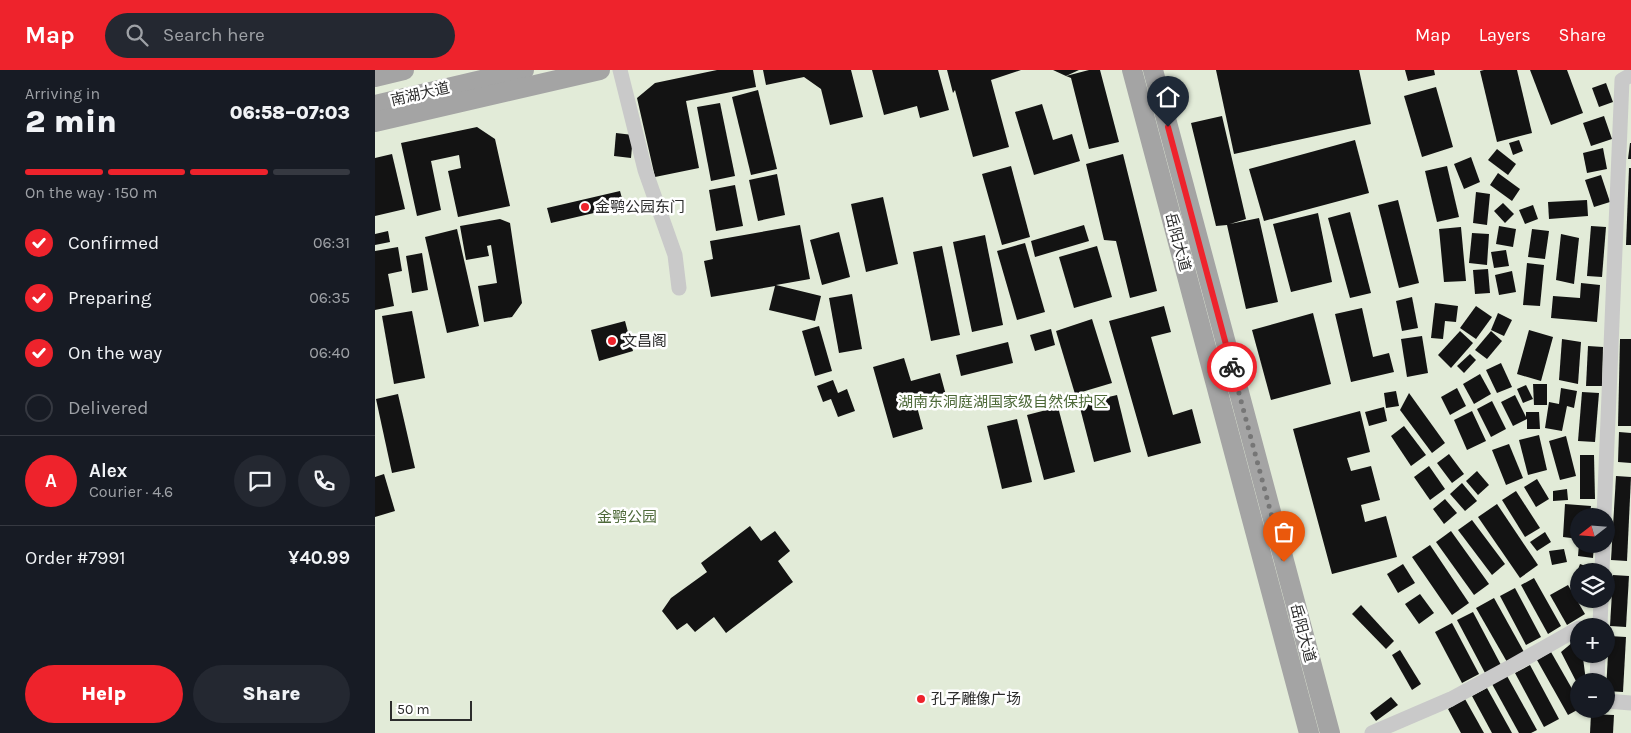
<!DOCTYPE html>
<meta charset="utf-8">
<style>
:root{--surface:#171b24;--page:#242831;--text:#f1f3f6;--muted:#9ea1a6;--line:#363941;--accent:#ee232c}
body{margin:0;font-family:Karla,"Noto Sans SC",sans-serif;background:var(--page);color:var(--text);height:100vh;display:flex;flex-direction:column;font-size:19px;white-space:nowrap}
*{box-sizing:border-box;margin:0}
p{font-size:16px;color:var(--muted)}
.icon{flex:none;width:28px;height:28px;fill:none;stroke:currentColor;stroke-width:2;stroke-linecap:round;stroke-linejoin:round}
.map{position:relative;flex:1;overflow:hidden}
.side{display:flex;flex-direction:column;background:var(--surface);width:375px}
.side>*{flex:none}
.needle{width:32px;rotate:253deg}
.fabs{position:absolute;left:1195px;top:438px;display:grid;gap:10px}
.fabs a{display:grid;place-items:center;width:45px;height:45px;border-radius:50%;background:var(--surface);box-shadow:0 1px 4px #0004;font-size:25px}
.scale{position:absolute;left:15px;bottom:12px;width:82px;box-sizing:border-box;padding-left:5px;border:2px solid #2c2c2c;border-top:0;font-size:14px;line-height:18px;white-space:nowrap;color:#2c2c2c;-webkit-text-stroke:4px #fff;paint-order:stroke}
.pin{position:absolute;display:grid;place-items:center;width:42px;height:42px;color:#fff;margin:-51px -21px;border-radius:50% 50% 50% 0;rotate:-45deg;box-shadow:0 0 5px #0007}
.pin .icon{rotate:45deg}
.courier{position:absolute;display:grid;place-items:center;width:50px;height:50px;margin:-25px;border:4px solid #ee232c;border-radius:50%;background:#fff;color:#222;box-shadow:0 1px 6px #0007}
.summary em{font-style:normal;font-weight:800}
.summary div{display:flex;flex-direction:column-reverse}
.summary{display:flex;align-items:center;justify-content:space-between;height:85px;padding:0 25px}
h1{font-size:32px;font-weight:800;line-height:38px}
.bar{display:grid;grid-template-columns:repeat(4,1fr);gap:8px 5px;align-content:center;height:60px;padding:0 25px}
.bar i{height:6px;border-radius:4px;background:var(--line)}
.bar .active{background:var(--accent)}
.bar p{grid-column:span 4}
.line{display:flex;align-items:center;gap:12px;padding:0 25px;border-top:1px solid var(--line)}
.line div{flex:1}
.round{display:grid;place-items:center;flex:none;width:52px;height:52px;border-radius:26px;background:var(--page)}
ol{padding:0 25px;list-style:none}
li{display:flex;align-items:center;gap:15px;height:55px}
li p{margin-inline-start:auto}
li .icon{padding:5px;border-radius:50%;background:var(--accent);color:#fff;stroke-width:4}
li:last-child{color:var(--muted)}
li i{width:28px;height:28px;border:2px solid var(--line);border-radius:50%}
.primary-button{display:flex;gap:10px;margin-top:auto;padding:10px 25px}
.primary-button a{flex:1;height:58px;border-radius:30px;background:var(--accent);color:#fff;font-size:20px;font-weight:800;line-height:58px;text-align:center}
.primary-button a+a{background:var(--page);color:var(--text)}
header{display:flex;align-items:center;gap:30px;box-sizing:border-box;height:70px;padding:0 25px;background:var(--accent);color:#fff}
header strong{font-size:24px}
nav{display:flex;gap:28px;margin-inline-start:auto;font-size:18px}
.search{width:350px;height:45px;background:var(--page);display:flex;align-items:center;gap:12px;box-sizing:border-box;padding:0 18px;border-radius:28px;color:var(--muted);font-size:19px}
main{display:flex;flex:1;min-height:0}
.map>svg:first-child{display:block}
</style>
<header>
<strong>Map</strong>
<div class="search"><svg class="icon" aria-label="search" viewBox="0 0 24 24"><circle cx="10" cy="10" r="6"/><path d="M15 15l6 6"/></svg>Search here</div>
<nav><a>Map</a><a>Layers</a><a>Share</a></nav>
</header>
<main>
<section class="side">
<div class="summary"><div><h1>2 min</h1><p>Arriving in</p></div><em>06:58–07:03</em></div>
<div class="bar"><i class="active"></i><i class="active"></i><i class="active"></i><i></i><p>On the way · 150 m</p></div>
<ol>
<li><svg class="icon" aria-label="check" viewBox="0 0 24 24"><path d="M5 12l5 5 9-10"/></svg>Confirmed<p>06:31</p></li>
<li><svg class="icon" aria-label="check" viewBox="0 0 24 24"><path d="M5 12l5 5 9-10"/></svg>Preparing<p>06:35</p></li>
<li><svg class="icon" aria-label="check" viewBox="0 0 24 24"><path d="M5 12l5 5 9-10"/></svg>On the way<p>06:40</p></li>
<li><i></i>Delivered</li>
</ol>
<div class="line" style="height:90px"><b class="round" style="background:var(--accent);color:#fff">A</b><div><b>Alex</b><p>Courier · 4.6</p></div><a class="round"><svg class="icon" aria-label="chat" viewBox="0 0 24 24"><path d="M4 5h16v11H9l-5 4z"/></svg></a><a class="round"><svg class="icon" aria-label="phone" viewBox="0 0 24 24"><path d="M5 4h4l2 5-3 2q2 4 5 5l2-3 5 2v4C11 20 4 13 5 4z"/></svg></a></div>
<div class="line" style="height:65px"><div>Order #7991</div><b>¥40.99</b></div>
<div class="primary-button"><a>Help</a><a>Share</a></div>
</section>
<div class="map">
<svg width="1256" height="663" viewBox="0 0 1256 663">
<rect width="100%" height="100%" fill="#fff"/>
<path fill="#e2ebd8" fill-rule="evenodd" d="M0 0H1256V663H0ZM1204 446H1231V474H1204ZM1204 501H1231V529H1204ZM1204 556H1231V584H1204ZM1204 611H1231V639H1204Z"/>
<g fill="#131313">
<path d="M342 0H378L381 17 311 31 324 98 280 107 262 28 280 13Z"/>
<path d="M388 0H476L488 47 455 55 446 19 429 7 391 15Z"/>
<path d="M497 0H563L574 40 545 48 542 36 509 45Z"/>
<path d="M572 0H646L616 10 634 77 598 87 580 20 578 23Z"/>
<path d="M678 0H704L691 6Z"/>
<path d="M714 0H725L744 72 714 79 696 8 691 6Z"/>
<path d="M841 0H984L996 54 859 84Z"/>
<path d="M1030 0H1059L1060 5 1033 11Z"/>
<path d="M1109 0H1142L1157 63 1122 72 1105 1Z"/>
<path d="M1155 0H1192L1208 43 1176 55Z"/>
<path d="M1231 13 1238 32 1224 37 1217 18Z"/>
<path d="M1061 17 1078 77 1047 87 1029 26Z"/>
<path d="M383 20 402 99 376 105 357 27Z"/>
<path d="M345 33 360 106 336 111 322 37Z"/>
<path d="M667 34 678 70 697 64 705 91 659 105 640 42Z"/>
<path d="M847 46 871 149 855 154 884 148 903 232 871 239 852 155 841 156 816 53Z"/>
<path d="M1229 46 1237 69 1216 76 1208 53Z"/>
<path d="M102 57 120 69 135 136 83 147 73 101 86 98 84 85 56 91 66 140 42 146 26 73Z"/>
<path d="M241 63 258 65 256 88 239 86Z"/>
<path d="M980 70 994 123 889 151 874 99Z"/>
<path d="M1144 70 1148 81 1138 85 1134 73Z"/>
<path d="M1255 73H1256V89H1253Z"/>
<path d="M1228 78 1232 99 1212 103 1208 83Z"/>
<path d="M1122 79 1141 94 1133 105 1113 90Z"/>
<path d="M17 84 30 139 0 146V88Z"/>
<path d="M748 84 782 221 755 228 741 171 729 170 711 94Z"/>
<path d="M1096 87 1105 112 1089 119 1079 94Z"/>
<path d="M636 96 655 167 627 175 607 104Z"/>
<path d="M1072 96 1084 147 1062 152 1050 101Z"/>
<path d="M1254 98H1256V175H1251Z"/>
<path d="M1123 103 1145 119 1137 131 1115 115Z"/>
<path d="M402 104 410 145 383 151 374 110Z"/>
<path d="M1226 105 1235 132 1219 137 1210 110Z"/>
<path d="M360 115 368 156 341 161 334 120Z"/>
<path d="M245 121 249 136 176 153 172 138Z"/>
<path d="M1101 122 1115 124 1112 155 1098 153Z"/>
<path d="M508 127 523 194 491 202 476 134Z"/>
<path d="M1023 130 1044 213 1024 218 1003 135Z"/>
<path d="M1212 130 1213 146 1174 149 1173 132Z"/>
<path d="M1128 133 1139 144 1130 153 1119 141Z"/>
<path d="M1158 135 1163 149 1150 154 1144 140Z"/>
<path d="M975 142 996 223 975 228 953 148Z"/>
<path d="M943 143 957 212 916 222 898 154Z"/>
<path d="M125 149 135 153 147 233 137 247 109 252 103 216 122 213 116 175 112 176 114 186 91 190 85 156Z"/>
<path d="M425 155 435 209 401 215 446 226 440 251 394 240 400 216 336 227 329 191 338 189 335 171Z"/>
<path d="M709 155 714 171 660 187 656 171Z"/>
<path d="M1124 156 1141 159 1138 177 1121 174Z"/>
<path d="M1216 156 1231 157 1227 207 1212 206Z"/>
<path d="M1086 157 1091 211 1069 212 1064 159Z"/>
<path d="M82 159 104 256 72 263 50 167Z"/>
<path d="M1157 159 1174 161 1170 189 1153 187Z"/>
<path d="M13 161 15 172 0 175V164Z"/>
<path d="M464 162 475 207 447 215 435 170Z"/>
<path d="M1097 163 1114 164 1112 195 1094 193Z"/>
<path d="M1186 164 1204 168 1199 214 1181 210Z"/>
<path d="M610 165 628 255 597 262 578 172Z"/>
<path d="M650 173 670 242 642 250 622 181Z"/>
<path d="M567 176 585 265 556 271 538 182Z"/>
<path d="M722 176 737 227 699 238 684 187Z"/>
<path d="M23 177 27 201 13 204 19 236 0 240V181Z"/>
<path d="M1131 180 1134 196 1119 198 1116 182Z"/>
<path d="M47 183 53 220 37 223 31 186Z"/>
<path d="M1152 193 1169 195 1165 236 1148 235Z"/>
<path d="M1113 199 1115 223 1100 224 1098 200Z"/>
<path d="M1137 201 1141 222 1124 225 1120 205Z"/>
<path d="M1206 213 1225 215 1222 252 1176 248 1178 226 1205 228Z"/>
<path d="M477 224 487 279 464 283 454 228Z"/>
<path d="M1037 227 1043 258 1027 261 1021 231Z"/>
<path d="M1060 233 1083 236 1081 252 1070 251 1068 269 1056 268Z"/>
<path d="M789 236 796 262 776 267 798 345 817 339 826 373 773 387 734 251Z"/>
<path d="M1101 236 1117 247 1101 269 1085 258Z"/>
<path d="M987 238 998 287 1014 283 1019 302 976 312 960 244Z"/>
<path d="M37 241 50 308 19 314 7 246Z"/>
<path d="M938 243 956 314 896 330 877 260Z"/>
<path d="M1123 243 1137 250 1129 266 1116 260Z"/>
<path d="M717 249 737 313 700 324 681 261Z"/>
<path d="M250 251 258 281 224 291 216 260Z"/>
<path d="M444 256 457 301 440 306 427 261Z"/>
<path d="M676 259 680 275 660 281 655 265Z"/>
<path d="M1154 260 1178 267 1166 311 1142 304Z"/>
<path d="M1085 261 1098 273 1076 298 1063 285Z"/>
<path d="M1116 261 1127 271 1112 289 1100 280Z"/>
<path d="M1047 266 1053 303 1032 307 1026 269Z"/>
<path d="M1187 269 1206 272 1203 314 1184 310Z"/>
<path d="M1245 269H1256V356H1243Z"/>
<path d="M633 272 638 293 586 306 581 285Z"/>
<path d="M1213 276 1228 277 1227 316H1211Z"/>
<path d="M1095 284 1101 290 1089 303 1082 296Z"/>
<path d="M529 288 536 311 565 303 572 329 542 337 548 359 518 368 498 297Z"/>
<path d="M1126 293 1137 317 1122 323 1111 300Z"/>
<path d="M1105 304 1116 324 1099 334 1088 314Z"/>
<path d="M458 310 463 323 472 319 480 341 463 347 456 329 448 332 442 316Z"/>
<path d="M1158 314H1172V335H1159Z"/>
<path d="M1151 315 1158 329 1148 333 1142 319Z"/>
<path d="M1082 318 1091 336 1075 345 1066 327Z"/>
<path d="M1186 318 1202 321 1199 338 1192 336 1187 361 1170 358 1174 332 1184 334Z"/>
<path d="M1021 321 1024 336 1011 338 1009 323Z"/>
<path d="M1207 322 1224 323 1220 372 1203 371Z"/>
<path d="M1034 323 1070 373 1057 383 1025 340Z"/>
<path d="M23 324 40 398 17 403 1 329Z"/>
<path d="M742 325 756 382 719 392 704 334Z"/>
<path d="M1140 325 1151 347V342H1164L1165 359H1152V349L1138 356 1126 332Z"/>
<path d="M1117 331 1131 359 1116 367 1102 339Z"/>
<path d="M683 337 700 402 669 410 652 345Z"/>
<path d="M1009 337 1012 351 994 356 990 342Z"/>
<path d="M985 341 995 382 972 388 976 401 996 396 1005 430 986 435 990 452 1011 446 1022 487 957 504 918 359Z"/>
<path d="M1097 341 1111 371 1092 380 1079 350Z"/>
<path d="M642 349 657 412 627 419 612 356Z"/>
<path d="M1029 356 1051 385 1036 396 1016 366Z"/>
<path d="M1244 362 1256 363V393L1243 392Z"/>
<path d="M1164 365 1172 400 1153 405 1144 370Z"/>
<path d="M1191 366 1201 406 1185 410 1174 371Z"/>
<path d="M1134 374 1148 408 1131 415 1117 380Z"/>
<path d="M1074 384 1089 404 1077 413 1062 393Z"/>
<path d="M1205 385H1219L1220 429H1205Z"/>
<path d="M1054 396 1070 419 1055 430 1039 407Z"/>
<path d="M1102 401 1114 415 1103 425 1091 411Z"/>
<path d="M9 404 20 441 0 447V407Z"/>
<path d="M1241 406 1256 407 1252 491 1236 490Z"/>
<path d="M1162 409 1174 429 1161 437 1149 417Z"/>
<path d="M1087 413 1102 431 1090 441 1075 424Z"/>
<path d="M1192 419 1193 430 1178 431V421Z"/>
<path d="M1141 421 1165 458 1150 467 1127 430Z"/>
<path d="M1070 429 1082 443 1069 454 1058 439Z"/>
<path d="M1122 434 1163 495 1145 508 1103 447Z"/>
<path d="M1190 434 1216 436 1215 446H1204V469L1188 467Z"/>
<path d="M1097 450 1130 494 1117 505 1083 460Z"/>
<path d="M375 456 386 471 400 461 415 481 403 491 418 512 351 563 339 547 320 562 312 553 302 560 287 541 296 528 332 502 326 493Z"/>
<path d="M1076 461 1114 514 1099 525 1061 472Z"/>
<path d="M1170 462 1176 472 1162 481 1155 472Z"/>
<path d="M1204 474H1219L1218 488 1203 486Z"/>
<path d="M1055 475 1094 533 1077 545 1037 487Z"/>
<path d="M1189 479 1192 492 1177 495 1174 481Z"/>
<path d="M1028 494 1040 513 1023 523 1012 504Z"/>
<path d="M1205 494 1216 498 1215 501H1204V515L1198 513Z"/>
<path d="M1238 505 1254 506 1251 557 1235 556Z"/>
<path d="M1159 508 1186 556 1173 564 1146 515Z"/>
<path d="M1193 515 1210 544 1192 555 1175 525Z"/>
<path d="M1140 518 1166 567 1151 575 1125 526Z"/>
<path d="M1045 524 1059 543 1044 554 1030 534Z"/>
<path d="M1119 528 1149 582 1132 592 1101 538Z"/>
<path d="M986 535 1019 571 1011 579 977 544Z"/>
<path d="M1098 542 1126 595 1110 603 1082 550Z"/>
<path d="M1077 553 1104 604 1087 613 1060 562Z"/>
<path d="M1234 566 1251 567 1248 622 1231 621Z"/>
<path d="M1204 567V584H1211L1208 588 1211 611H1204V617L1186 582Z"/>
<path d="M1025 580 1046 614 1037 620 1017 585Z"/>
<path d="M1176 582 1204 631V639L1193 645 1162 590Z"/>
<path d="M1155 595 1184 649 1169 657 1140 603Z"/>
<path d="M1132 606 1162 660 1156 663H1144L1117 614Z"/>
<path d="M1112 618 1137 663H1117L1097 626Z"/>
<path d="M1016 627 1023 635 1001 651 995 643Z"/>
<path d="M1090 629 1109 663H1086L1073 639Z"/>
<path d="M1216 644 1239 645 1238 663H1215Z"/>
</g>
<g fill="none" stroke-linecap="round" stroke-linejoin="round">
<g stroke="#c9c9c9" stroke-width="15">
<path d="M245 0 270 100 300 185 304 218"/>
<path d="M1229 446 1247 10 1256 5"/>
<path d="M1227 501 1228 474"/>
<path d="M1225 556 1226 529"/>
<path d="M1222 611 1223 584"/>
<path d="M1231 631 1256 633"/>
<path d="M997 663 1076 629 1137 596 1204 558"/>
</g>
<g stroke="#a4a4a4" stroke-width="20">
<path d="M757 0 934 663"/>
<path d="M778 0 955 663"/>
<path d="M0 7 29 0"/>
<path d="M0 35 149 0"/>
<path d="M0 52 225 0"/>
</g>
</g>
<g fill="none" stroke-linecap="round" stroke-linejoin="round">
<path stroke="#767676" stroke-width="5" stroke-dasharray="0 9" d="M857 297 909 492"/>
<path stroke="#ee232c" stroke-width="6" d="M793 57 857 297"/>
</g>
<g fill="#ee232c" stroke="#fff" stroke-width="2">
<circle cx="210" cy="137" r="5"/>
<circle cx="237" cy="271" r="5"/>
<circle cx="546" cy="629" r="5"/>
</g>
<g text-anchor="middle" stroke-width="5" stroke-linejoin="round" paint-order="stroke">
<g font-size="15" fill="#2c2c2c" stroke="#fff">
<text transform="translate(45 24) rotate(-13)" y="5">南湖大道</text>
<text transform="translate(803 172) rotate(75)" y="5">岳阳大道</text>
<text transform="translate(928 563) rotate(75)" y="5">岳阳大道</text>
</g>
<g font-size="15" fill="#2c2c2c" stroke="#fff" text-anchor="start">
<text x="220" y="142">金鹗公园东门</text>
<text x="247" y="276">文昌阁</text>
<text x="556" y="634">孔子雕像广场</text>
</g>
<g font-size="15" fill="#4d6938" stroke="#fff">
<text x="628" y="337">湖南东洞庭湖国家级自然保护区</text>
<text x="252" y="452">金鹗公园</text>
</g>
</g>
</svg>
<div class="fabs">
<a><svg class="needle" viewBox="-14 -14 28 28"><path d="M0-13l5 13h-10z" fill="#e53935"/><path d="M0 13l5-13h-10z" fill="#9ea1a6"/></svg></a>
<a><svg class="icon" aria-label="layers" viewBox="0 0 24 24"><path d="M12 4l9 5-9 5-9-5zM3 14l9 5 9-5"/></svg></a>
<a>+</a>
<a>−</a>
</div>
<div class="scale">50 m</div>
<div class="pin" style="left:909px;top:492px;background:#ea580c"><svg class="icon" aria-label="bag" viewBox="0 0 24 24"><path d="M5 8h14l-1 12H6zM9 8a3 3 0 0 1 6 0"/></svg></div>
<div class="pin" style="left:793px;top:57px;background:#1f2937"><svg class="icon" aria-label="home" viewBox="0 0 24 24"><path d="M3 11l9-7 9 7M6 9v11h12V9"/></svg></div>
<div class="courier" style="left:857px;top:297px"><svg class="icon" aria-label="bike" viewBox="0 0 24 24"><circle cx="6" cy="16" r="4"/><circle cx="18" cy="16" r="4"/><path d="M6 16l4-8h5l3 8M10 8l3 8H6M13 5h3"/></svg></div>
</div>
</main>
